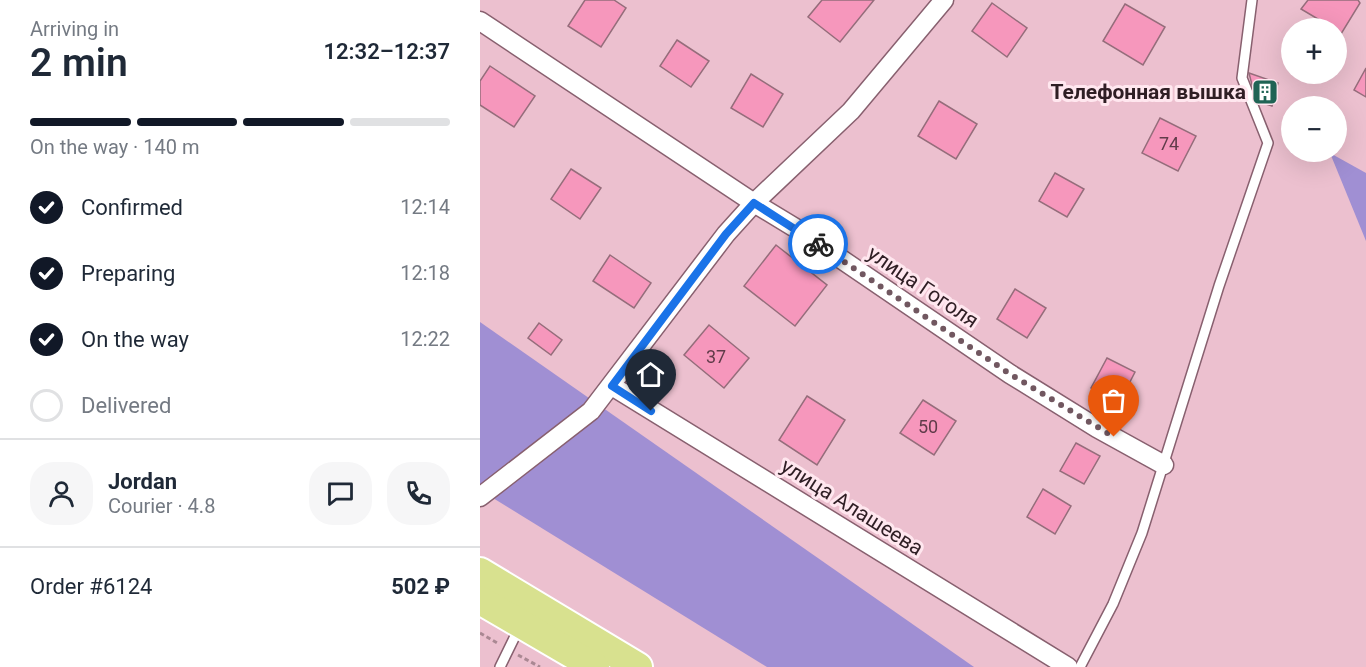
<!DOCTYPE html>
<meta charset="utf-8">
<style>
:root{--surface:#fff;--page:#f6f6f7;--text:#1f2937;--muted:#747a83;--line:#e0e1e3;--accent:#111827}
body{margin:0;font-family:Roboto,sans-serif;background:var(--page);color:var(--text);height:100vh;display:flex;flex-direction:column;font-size:22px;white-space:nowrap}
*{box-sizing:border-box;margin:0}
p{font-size:20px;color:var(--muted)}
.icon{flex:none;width:33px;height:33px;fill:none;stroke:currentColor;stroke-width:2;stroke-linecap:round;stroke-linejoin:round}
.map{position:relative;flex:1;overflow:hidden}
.drawer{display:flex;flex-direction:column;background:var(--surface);width:480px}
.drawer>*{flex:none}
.tools{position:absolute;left:801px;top:18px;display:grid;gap:12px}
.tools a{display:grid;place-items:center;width:66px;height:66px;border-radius:50%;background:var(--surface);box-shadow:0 6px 24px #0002;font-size:30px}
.pin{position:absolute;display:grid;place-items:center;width:51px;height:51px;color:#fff;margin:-62px -26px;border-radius:50% 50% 50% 0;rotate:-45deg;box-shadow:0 0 6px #0007}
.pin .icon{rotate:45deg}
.courier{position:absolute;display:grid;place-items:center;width:60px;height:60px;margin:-30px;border:4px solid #1a73e8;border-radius:50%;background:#fff;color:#222;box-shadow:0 2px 8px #0007}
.head em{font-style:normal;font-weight:600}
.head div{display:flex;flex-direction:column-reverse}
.head{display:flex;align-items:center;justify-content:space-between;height:102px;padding:0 30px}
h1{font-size:39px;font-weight:600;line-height:45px}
.bar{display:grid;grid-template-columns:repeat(4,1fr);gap:9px 6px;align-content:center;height:72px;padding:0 30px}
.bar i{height:8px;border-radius:4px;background:var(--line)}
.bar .current{background:var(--accent)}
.bar p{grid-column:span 4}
.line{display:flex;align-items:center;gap:15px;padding:0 30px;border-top:2px solid var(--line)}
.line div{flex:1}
.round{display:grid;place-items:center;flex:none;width:63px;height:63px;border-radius:24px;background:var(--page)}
ol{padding:0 30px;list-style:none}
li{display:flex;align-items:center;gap:18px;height:66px}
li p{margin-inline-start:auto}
li .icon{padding:6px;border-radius:50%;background:var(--accent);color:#fff;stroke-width:4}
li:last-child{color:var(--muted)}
li i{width:33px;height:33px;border:3px solid var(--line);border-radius:50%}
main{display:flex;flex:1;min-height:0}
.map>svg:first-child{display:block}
</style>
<main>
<section class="drawer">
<div class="head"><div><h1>2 min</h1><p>Arriving in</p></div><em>12:32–12:37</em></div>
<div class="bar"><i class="current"></i><i class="current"></i><i class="current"></i><i></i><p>On the way · 140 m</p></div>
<ol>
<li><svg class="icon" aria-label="check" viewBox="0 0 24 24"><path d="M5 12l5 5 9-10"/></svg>Confirmed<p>12:14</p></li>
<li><svg class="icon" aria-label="check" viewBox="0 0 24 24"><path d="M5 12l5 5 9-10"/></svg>Preparing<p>12:18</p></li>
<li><svg class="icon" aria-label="check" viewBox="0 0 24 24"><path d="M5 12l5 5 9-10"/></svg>On the way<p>12:22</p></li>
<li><i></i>Delivered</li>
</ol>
<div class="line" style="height:108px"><a class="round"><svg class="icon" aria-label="person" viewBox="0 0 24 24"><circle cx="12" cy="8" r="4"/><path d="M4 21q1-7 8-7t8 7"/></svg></a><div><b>Jordan</b><p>Courier · 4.8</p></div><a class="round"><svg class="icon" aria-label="chat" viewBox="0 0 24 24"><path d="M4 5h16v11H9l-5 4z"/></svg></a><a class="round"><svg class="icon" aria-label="phone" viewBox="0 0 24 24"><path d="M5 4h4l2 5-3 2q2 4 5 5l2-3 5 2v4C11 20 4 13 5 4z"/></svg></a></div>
<div class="line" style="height:78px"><div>Order #6124</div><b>502 ₽</b></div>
</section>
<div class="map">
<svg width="886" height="667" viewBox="0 0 886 667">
<rect width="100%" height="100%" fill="#ecc0cf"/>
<g fill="#a08fd3">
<path d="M850 153 886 173V241Z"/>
<path d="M0 322 494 667H287L0 490Z"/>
</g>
<g fill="#f697bc" stroke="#956d7b" stroke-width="1.5">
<path d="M105 0H134L146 8 121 47 88 26Z"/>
<path d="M342 0H394L360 42 328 17Z"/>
<path d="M828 0H878L880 3 861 34 856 31V28H853L821 9Z"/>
<path d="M512 3 547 28 527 57 492 31Z"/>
<path d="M645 4 685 27 663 65 623 41Z"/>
<path d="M197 40 229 61 211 87 180 66Z"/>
<path d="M10 66 55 96 34 127 0 105V81Z"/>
<path d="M886 68V97L874 90Z"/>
<path d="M769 73 798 83 792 106 776 101Z"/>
<path d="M271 74 303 94 283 127 251 108Z"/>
<path d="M459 101 497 124 476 159 438 136Z"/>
<path d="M680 118 716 136 698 171 662 153Z"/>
<path d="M91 169 121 188 100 219 71 199Z"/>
<path d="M575 173 604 189 587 217 559 201Z"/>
<path d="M296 245 347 285 315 326 264 286Z"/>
<path d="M130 255 171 283 154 308 113 281Z"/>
<path d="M535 289 566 308 547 338 517 319Z"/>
<path d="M59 323 82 340 71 355 48 338Z"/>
<path d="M229 325 269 358 244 388 204 355Z"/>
<path d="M627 358 655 372 639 403 611 388Z"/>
<path d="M327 396 365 420 337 465 299 440Z"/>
<path d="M443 400 476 421 454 455 420 433Z"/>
<path d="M596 443 620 456 604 484 580 471Z"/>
<path d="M563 489 591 506 575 534 547 517Z"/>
</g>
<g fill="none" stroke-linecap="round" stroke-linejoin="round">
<defs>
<g id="service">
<path d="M20 667 40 626"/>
<path d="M600 667 633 604 662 533 739 286 788 143 762 78 772 0"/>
</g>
<g id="minor">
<path d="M0 21 274 203 317 229 530 374 617 428 684 465"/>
<path d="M132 386 588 667"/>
<path d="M0 497 111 411 246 234 274 203 371 111 464 0"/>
</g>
<g id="primary">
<path d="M0 572 158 667"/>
<path d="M0 600 115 667"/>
</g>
</defs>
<use href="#service" stroke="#88606f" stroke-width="12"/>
<use href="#minor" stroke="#88606f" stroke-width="21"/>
<use href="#primary" stroke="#fff" stroke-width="32"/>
<g stroke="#aa8893" stroke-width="3" stroke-dasharray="4.5 3" stroke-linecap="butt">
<path d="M0 633 19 644"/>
<path d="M38 655 60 667"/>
</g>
<use href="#service" stroke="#fff" stroke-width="9"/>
<use href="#minor" stroke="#fff" stroke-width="18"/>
<use href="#primary" stroke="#d8e18f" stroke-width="28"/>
</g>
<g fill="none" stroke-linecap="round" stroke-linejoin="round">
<path stroke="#715760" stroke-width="6" stroke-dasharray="0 10.8" d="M338 244 530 374 634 437"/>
<path stroke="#1a73e8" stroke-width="8" d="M171 411 132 386 246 234 274 203 338 244"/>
</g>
<defs>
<symbol id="building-square" viewBox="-11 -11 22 22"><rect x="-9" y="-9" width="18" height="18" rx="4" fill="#206455" stroke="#ffe7ef"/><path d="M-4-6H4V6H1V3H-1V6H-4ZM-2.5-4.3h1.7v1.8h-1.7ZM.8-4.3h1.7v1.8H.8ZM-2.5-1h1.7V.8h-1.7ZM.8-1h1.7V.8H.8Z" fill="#fff"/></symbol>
</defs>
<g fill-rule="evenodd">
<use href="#building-square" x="770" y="77" width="30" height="30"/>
</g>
<g text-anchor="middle" stroke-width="6" stroke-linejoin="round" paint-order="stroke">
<g font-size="18" fill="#613c4a">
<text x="689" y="150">74</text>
<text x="236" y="363">37</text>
<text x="448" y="433">50</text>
</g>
<g font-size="21" font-weight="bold" fill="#2f1e24" stroke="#ffe7ef" text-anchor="end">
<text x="766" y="99">Телефонная вышка</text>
</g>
<g font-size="21" fill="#2f1e24" stroke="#ffe7ef">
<text transform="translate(443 287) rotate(34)" y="7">улица Гоголя</text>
<text transform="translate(372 507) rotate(32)" y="7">улица Алашеева</text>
</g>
</g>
</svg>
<div class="tools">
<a>+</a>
<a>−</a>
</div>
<div class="pin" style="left:634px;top:437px;background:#ea580c"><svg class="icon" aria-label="bag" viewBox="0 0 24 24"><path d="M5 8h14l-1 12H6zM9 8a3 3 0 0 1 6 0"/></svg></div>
<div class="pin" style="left:171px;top:411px;background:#1f2937"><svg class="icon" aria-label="home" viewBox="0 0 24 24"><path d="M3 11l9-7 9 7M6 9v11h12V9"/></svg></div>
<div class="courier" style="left:338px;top:244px"><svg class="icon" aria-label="bike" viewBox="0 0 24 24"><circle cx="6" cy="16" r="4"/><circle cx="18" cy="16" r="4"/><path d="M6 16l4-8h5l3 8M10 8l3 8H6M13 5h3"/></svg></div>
</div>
</main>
